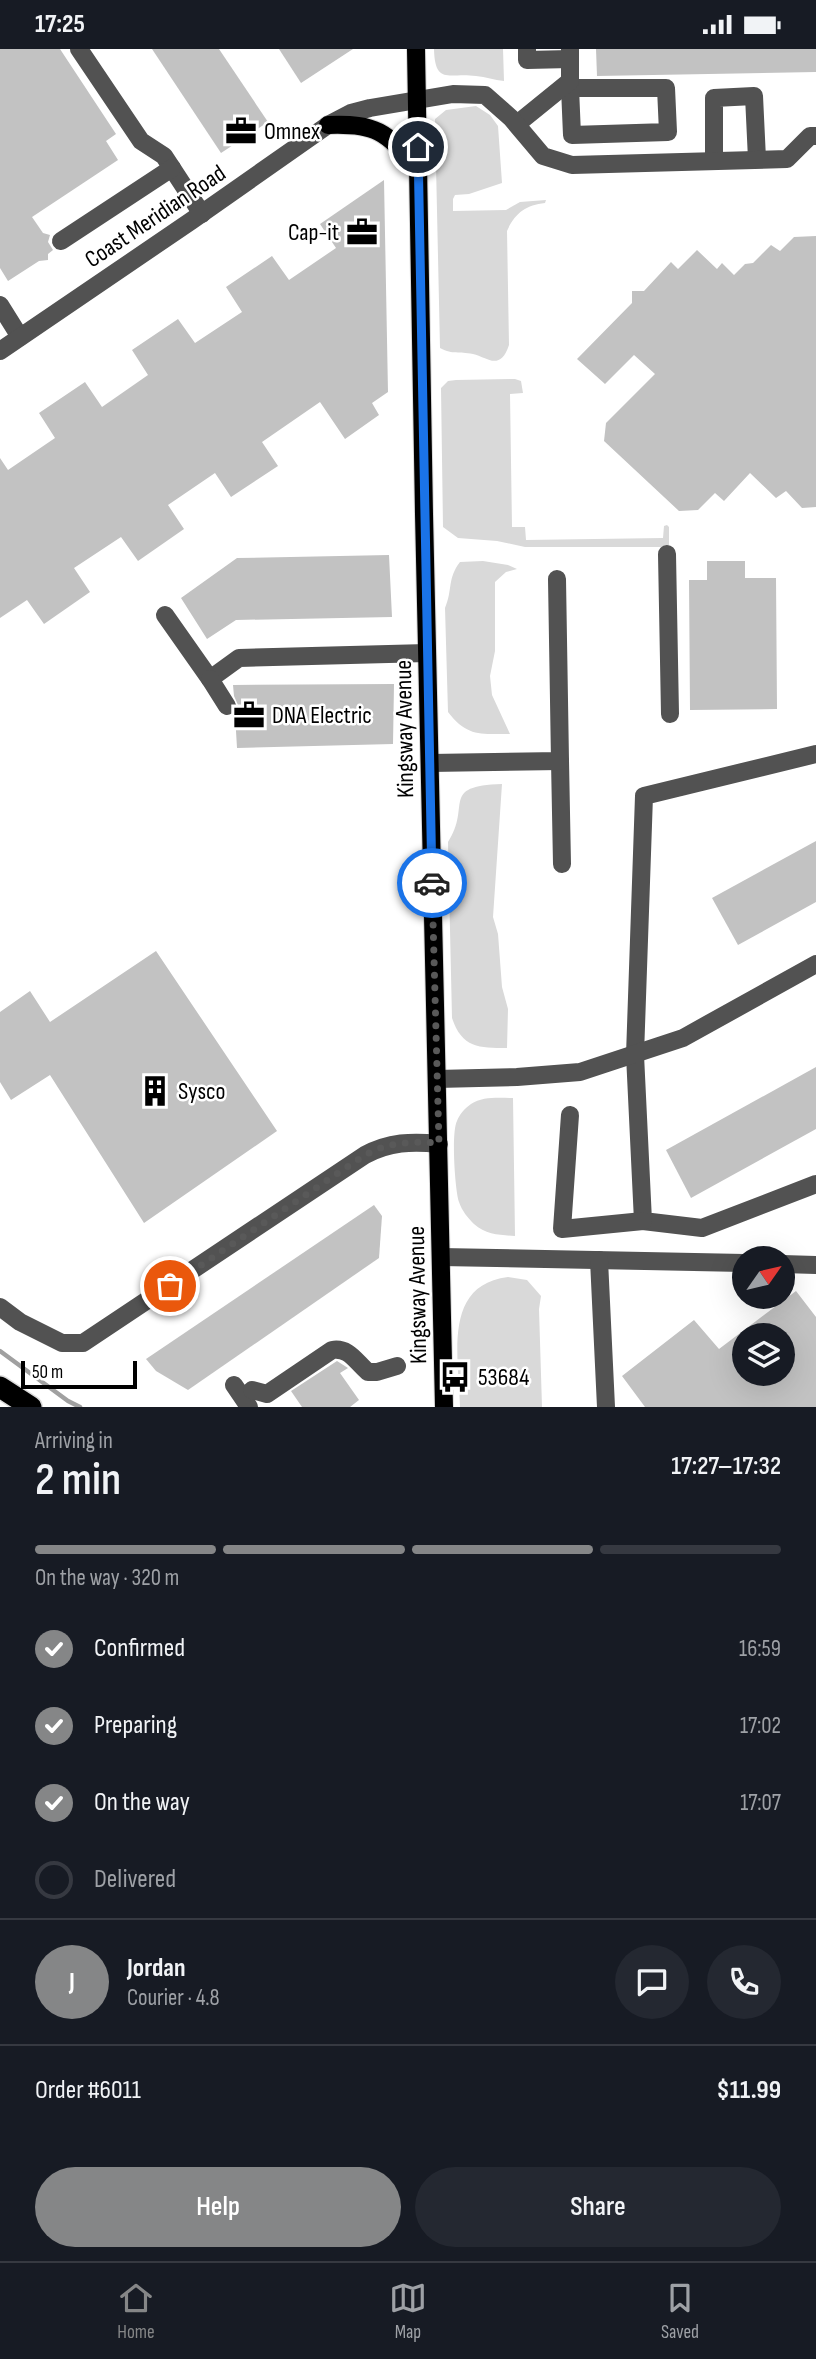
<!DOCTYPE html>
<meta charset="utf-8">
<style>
:root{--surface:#171b24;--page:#242831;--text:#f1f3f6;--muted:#9ea1a6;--line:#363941;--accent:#858687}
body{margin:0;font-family:"Sofia Sans Condensed",sans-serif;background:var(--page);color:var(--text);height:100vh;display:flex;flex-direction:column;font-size:26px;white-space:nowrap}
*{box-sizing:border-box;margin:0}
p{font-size:23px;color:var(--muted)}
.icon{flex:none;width:38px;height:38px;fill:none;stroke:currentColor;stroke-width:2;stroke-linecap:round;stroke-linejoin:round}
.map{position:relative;height:1358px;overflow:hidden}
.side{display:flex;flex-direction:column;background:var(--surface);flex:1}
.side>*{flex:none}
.needle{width:46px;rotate:56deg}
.controls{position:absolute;left:732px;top:1197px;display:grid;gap:14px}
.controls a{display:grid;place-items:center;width:63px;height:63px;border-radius:50%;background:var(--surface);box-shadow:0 7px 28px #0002;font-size:35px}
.scale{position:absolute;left:21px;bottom:18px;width:116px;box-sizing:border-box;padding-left:7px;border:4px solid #000;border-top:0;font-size:19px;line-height:24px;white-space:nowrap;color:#000;-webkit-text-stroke:5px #fff;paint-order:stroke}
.pin{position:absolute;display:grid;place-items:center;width:60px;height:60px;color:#fff;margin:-30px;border:4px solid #fff;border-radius:50%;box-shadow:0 2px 7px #0007}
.courier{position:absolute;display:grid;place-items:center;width:70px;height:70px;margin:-35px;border:5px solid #1a73e8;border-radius:50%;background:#fff;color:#222;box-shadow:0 2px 9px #0007}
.summary em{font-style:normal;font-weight:600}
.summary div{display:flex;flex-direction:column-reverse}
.summary{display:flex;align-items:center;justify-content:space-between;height:119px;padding:0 35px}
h1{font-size:46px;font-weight:600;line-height:52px}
.bar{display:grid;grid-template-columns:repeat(4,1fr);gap:10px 7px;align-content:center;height:84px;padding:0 35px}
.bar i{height:9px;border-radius:5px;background:var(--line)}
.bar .selected{background:var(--accent)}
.bar p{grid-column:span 4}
.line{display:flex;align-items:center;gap:18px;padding:0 35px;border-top:2px solid var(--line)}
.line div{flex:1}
.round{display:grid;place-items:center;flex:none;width:74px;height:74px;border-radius:37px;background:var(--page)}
ol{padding:0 35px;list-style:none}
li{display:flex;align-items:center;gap:21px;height:77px}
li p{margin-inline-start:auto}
li .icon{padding:7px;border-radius:50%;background:var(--accent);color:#fff;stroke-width:4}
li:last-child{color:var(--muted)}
li i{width:38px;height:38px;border:4px solid var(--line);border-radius:50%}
.button{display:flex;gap:14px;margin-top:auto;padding:14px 35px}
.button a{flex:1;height:80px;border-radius:42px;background:var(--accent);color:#fff;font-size:28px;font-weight:600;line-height:80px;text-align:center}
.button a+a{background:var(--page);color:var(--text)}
.status{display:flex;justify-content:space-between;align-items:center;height:49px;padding:0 35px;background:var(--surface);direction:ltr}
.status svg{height:19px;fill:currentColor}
.menu{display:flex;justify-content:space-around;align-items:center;height:98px;border-top:2px solid var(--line);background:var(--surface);font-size:19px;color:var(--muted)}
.menu a{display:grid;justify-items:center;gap:4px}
.menu .selected{color:var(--accent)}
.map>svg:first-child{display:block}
</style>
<div class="status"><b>17:25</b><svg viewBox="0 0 49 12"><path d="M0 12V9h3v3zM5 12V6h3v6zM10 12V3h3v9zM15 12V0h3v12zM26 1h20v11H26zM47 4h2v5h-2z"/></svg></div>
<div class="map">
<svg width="816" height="1358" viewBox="0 0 816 1358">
<rect width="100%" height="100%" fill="#fff"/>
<g fill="#d9d9d9">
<path d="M434 0H503L504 32C494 31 486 28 476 27 449 23 435 37 434 0Z"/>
<path d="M476 57 490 66 498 77 502 134 469 145 455 146 453 150V162L506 161 520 153 546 151 545 154C526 156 515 164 507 182L509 296C500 323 487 308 473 305 458 302 454 306 440 299L435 70 446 61Z"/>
<path d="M515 330 521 332 523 344 510 345 512 478H525L526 491 663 489 664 477 667 476 669 478V498H525L497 492 458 489 443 478 441 339 448 332 456 331Z"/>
<path d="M483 512 508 516 517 520 506 523 495 533V602L490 627 492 646 510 685C481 685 467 688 448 663L445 559C453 540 447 530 460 513Z"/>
<path d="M502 735 493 868 498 885 502 938 508 960 507 999C479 999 462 999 452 969L448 793C472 757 439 737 502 735Z"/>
<path d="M513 1049 515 1187C501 1186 486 1186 474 1175 468 1169 462 1162 459 1153 455 1141 451 1083 457 1072 459 1066 465 1059 471 1055 483 1047 500 1049 513 1049Z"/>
<path d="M508 1228 527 1231 541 1247 539 1260 542 1358H460C459 1309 442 1236 508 1228Z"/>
</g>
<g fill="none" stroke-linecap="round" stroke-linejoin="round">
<path stroke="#a0a0a0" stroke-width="4.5" d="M0 1302 68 1352 80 1358"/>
</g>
<g fill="#c2c2c2" fill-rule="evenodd">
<path d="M0 0H60L116 85 106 92 118 111 32 168 43 184 50 186 48 193 53 201 48 205V211L39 212 8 232 0 219Z"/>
<path d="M152 0H219L268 73 221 104Z"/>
<path d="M279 0H353L301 34Z"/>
<path d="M596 0H816V23L597 27Z"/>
<path d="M384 131 388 343 372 354 379 366 345 390 320 353 262 393 278 417 231 448 215 424 168 456 184 480 138 512 121 488 74 519 90 543 44 575 27 551 0 569V409L8 421 55 389 39 364 85 333 102 358 148 326 132 301 178 270 195 294 242 263 226 238 272 207 289 231 336 199 320 175Z"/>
<path d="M816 187V458L802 459 786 442 776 449 750 424 724 452 715 444 698 461 679 462 604 392 606 374 655 325 634 306 605 335 577 310 632 254V242H644L671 213 678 220 697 201 717 220 722 214 734 226 745 215 753 214 771 196 780 202 794 188Z"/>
<path d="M389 506 392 568 236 571 207 590 181 549 237 509Z"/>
<path d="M707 512H745V529H776L777 660 690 661 689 531H707Z"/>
<path d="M394 635 393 695 237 699 235 665 238 656 234 647 233 636Z"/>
<path d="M816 792V853L738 896 712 849Z"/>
<path d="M156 902 277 1082 144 1174 50 1026 11 1051 0 1033V963L30 942 50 973Z"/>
<path d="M816 1018V1080L691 1149 666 1101Z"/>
<path d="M374 1156 382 1167 379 1209 188 1341 156 1322 146 1310Z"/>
<path d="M796 1242 816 1268V1358H645L622 1327 694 1271 719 1300ZM744 1286H782V1325H744Z"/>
<path d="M337 1312 348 1319 340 1324 359 1351 350 1358H302L291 1342Z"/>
</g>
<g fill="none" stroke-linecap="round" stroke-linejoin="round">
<defs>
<g id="major">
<path d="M416 0 424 465 444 1358"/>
<path d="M328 76C379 74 386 84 419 120"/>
</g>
<path id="highway" d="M0 1338 31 1358"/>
</defs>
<use href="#major" stroke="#dbdbdb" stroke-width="20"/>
<use href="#highway" stroke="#dbdbdb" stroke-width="24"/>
<g stroke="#525252" stroke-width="18">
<path d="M79 0 141 92 164 107 202 165"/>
<path d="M527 0V11L570 10"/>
<path d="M570 32V39L572 86 668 83 666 39H570"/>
<path d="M517 75 570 32V0"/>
<path d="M714 112V49L754 47 757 110"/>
<path d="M61 192 172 119"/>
<path d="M0 256 20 288"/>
<path d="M0 302 191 172 328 76 351 64 370 59 453 45 485 46 511 69 543 107 572 116 787 110 810 87H816"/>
<path d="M667 505 670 665"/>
<path d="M165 566 210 630 239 609 427 604"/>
<path d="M210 630 227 657"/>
<path d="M816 705 644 747 635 1006 643 1172 702 1179 816 1135"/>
<path d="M560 712 562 815"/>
<path d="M430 714 560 712 557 530"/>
<path d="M437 1030 517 1028 580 1023 683 989 816 915"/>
<path d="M570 1066 562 1180 643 1172"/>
<path d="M441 1208 744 1214"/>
<path d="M599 1211 606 1358"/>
<path d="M782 1215 816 1216"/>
<path d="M0 1258 20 1273 62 1294H83L365 1106C389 1093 412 1092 439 1095"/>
<path d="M234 1336 249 1358"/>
<path d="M252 1341 267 1345 332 1301C349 1298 356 1313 368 1323H377L397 1317"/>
</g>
<use href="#major" stroke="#000" stroke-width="18"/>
<use href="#highway" stroke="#000" stroke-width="21"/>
</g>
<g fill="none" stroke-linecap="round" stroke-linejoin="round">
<path stroke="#595959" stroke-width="7" stroke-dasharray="0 12.6" d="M170 1237 365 1106C389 1093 412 1092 439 1094L432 834"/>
<path stroke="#1a73e8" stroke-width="9" d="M418 98 432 834"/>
</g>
<defs>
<symbol id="office-bare" viewBox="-9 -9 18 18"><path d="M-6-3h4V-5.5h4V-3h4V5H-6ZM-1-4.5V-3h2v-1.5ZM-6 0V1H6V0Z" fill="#000" stroke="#fff" stroke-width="2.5" paint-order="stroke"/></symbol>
<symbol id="building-bare" viewBox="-9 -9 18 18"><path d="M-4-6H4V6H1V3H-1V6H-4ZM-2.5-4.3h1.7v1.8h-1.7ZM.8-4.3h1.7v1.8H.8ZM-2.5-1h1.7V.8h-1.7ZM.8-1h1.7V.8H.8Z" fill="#000" stroke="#fff" stroke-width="2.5" paint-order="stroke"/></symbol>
<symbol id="bus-bare" viewBox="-9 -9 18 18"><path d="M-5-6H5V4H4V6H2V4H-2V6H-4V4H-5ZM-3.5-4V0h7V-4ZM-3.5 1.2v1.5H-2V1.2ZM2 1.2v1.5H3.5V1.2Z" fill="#000" stroke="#fff" stroke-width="2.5" paint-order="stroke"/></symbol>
</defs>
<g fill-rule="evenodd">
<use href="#office-bare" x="219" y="60" width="44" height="44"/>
<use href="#office-bare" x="340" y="161" width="44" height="44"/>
<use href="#office-bare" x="227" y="644" width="44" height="44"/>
<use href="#building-bare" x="133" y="1020" width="44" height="44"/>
<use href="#bus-bare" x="433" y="1306" width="44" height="44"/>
</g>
<g text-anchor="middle" stroke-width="5" stroke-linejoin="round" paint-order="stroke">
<g font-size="24" fill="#000" stroke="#fff" text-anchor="start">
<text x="264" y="90">Omnex</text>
<text x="339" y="191" text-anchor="end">Cap-it</text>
<text x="272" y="674">DNA Electric</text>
<text x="178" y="1050">Sysco</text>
<text x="478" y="1336">53684</text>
</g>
<g font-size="24" fill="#000" stroke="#fff">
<text transform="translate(155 167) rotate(-34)" y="8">Coast Meridian Road</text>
<text transform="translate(404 680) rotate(-91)" y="8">Kingsway Avenue</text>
<text transform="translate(417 1246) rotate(-91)" y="8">Kingsway Avenue</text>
</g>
</g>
</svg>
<div class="controls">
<a><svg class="needle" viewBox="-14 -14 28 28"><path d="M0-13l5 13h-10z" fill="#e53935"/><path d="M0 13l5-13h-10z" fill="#9ea1a6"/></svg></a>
<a><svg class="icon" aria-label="layers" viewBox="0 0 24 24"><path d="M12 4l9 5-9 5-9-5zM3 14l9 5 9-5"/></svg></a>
</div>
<div class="scale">50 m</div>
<div class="pin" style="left:170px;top:1237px;background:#ea580c"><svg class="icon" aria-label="bag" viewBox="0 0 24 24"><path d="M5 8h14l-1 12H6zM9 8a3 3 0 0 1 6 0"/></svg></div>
<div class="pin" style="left:418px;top:98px;background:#1f2937"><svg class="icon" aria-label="home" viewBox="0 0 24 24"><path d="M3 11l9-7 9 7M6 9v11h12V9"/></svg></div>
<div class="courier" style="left:432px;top:834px"><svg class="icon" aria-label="car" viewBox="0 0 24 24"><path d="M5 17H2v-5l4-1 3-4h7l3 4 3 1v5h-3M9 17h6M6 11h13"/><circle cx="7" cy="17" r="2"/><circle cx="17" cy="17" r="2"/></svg></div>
</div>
<section class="side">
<div class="summary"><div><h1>2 min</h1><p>Arriving in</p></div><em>17:27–17:32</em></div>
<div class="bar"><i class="selected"></i><i class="selected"></i><i class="selected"></i><i></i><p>On the way · 320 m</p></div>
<ol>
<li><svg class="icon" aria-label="check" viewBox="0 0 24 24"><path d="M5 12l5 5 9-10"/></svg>Confirmed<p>16:59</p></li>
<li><svg class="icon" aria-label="check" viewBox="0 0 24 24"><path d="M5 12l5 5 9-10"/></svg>Preparing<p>17:02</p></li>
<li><svg class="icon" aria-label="check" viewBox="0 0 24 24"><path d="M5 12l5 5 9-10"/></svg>On the way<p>17:07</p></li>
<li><i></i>Delivered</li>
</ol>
<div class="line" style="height:126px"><b class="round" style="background:var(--accent);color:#fff">J</b><div><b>Jordan</b><p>Courier · 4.8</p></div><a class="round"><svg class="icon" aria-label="chat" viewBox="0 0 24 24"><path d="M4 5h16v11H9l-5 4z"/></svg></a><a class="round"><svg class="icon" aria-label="phone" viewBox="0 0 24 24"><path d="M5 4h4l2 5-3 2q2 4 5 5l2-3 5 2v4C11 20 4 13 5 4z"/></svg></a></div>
<div class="line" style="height:91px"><div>Order #6011</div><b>$11.99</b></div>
<div class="button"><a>Help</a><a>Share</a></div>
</section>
<nav class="menu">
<a class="selected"><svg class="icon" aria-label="home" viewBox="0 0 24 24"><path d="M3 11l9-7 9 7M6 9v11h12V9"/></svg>Home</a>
<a><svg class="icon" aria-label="map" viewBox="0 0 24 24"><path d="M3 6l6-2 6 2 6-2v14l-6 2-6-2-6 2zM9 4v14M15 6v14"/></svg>Map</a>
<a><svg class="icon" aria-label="saved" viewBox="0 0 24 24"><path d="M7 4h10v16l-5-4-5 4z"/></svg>Saved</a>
</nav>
